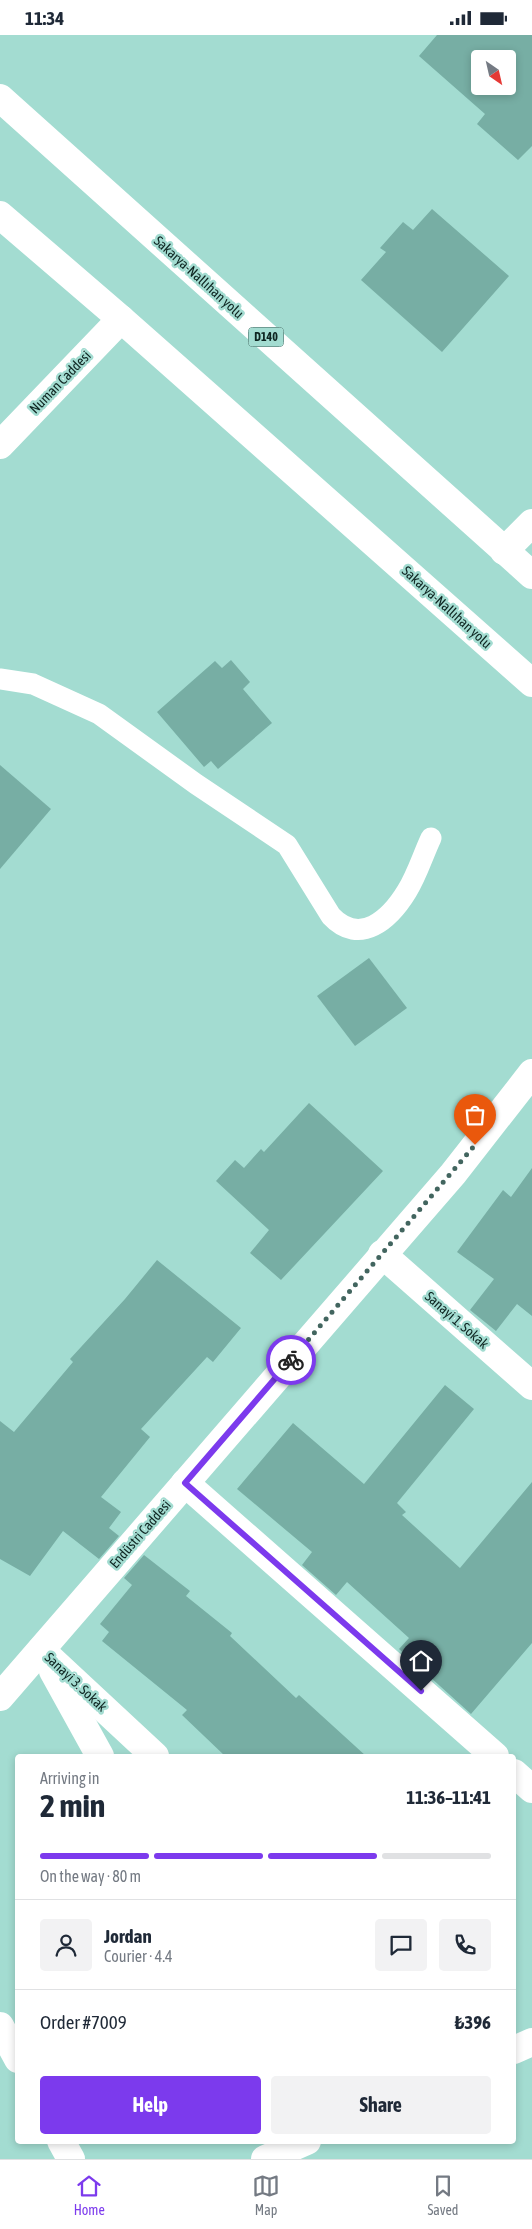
<!DOCTYPE html>
<meta charset="utf-8">
<style>
:root{--surface:#fff;--page:#f2f2f3;--text:#1f2937;--muted:#747a83;--line:#e0e1e3;--accent:#7c3aed}
body{margin:0;font-family:"Asap Condensed",sans-serif;background:var(--page);color:var(--text);height:100vh;display:flex;flex-direction:column;font-size:19px;white-space:nowrap}
*{box-sizing:border-box;margin:0}
p{font-size:16px;color:var(--muted)}
.icon{flex:none;width:28px;height:28px;fill:none;stroke:currentColor;stroke-width:2;stroke-linecap:round;stroke-linejoin:round}
.map{position:relative;flex:1;overflow:hidden}
.details{position:absolute;left:15px;top:1719px;width:501px;height:390px;display:flex;flex-direction:column;background:var(--surface);border-radius:5px;box-shadow:0 2px 8px #0003}
.details>*{flex:none}
.needle{width:32px;rotate:146deg}
.buttons{position:absolute;left:471px;top:15px;display:grid;gap:10px}
.buttons a{display:grid;place-items:center;width:45px;height:45px;border-radius:5px;background:var(--surface);box-shadow:0 2px 8px #0003;font-size:25px}
.pin{position:absolute;display:grid;place-items:center;width:42px;height:42px;color:#fff;margin:-51px -21px;border-radius:50% 50% 50% 0;rotate:-45deg;box-shadow:0 0 5px #0007}
.pin .icon{rotate:45deg}
.courier{position:absolute;display:grid;place-items:center;width:50px;height:50px;margin:-25px;border:4px solid #7c3aed;border-radius:50%;background:#fff;color:#222;box-shadow:0 1px 6px #0007}
.headline em{font-style:normal;font-weight:700}
.headline div{display:flex;flex-direction:column-reverse}
.headline{display:flex;align-items:center;justify-content:space-between;height:85px;padding:0 25px}
h1{font-size:32px;font-weight:700;line-height:38px}
.bar{display:grid;grid-template-columns:repeat(4,1fr);gap:8px 5px;align-content:center;height:60px;padding:0 25px}
.bar i{height:6px;border-radius:4px;background:var(--line)}
.bar .on{background:var(--accent)}
.bar p{grid-column:span 4}
.line{display:flex;align-items:center;gap:12px;padding:0 25px;border-top:1px solid var(--line)}
.line div{flex:1}
.round{display:grid;place-items:center;flex:none;width:52px;height:52px;border-radius:5px;background:var(--page)}
.button{display:flex;gap:10px;margin-top:auto;padding:10px 25px}
.button a{flex:1;height:58px;border-radius:5px;background:var(--accent);color:#fff;font-size:20px;font-weight:700;line-height:58px;text-align:center}
.button a+a{background:var(--page);color:var(--text)}
.status{display:flex;justify-content:space-between;align-items:center;height:35px;padding:0 25px;background:var(--surface);direction:ltr}
.status svg{height:14px;fill:currentColor}
.menu{display:flex;justify-content:space-around;align-items:center;height:70px;border-top:1px solid var(--line);background:var(--surface);font-size:14px;color:var(--muted)}
.menu a{display:grid;justify-items:center;gap:2px}
.menu .on{color:var(--accent)}
.map>svg:first-child{display:block}
</style>
<div class="status"><b>11:34</b><svg viewBox="0 0 49 12"><path d="M0 12V9h3v3zM5 12V6h3v6zM10 12V3h3v9zM15 12V0h3v12zM26 1h20v11H26zM47 4h2v5h-2z"/></svg></div>
<div class="map">
<svg width="532" height="2124" viewBox="0 0 532 2124">
<rect width="100%" height="100%" fill="#a3dcd1"/>
<g fill="#77aea4" fill-rule="evenodd">
<path d="M437 0H532V111L518 125 477 89 485 79 419 21ZM480 24H508V51H480Z"/>
<path d="M432 174 509 241 442 317 361 245 386 217 380 213 403 187 413 195Z"/>
<path d="M231 625 250 647 243 654 272 688 218 734 211 726 204 732 157 677 215 626 222 633Z"/>
<path d="M0 730 51 774 0 834Z"/>
<path d="M369 923 407 973 355 1011 317 961Z"/>
<path d="M309 1068 383 1136 281 1245 250 1218 269 1195 216 1146 235 1125 244 1133 261 1114 264 1117Z"/>
<path d="M532 1133V1281L517 1269 496 1296 470 1275 494 1244 457 1217 503 1155 511 1162Z"/>
<path d="M157 1225 241 1293 213 1327 207 1322 141 1394 150 1402 101 1462 121 1477 109 1493 119 1501 99 1524 63 1496 30 1541 0 1524V1386L14 1397 73 1327 70 1324 125 1264Z"/>
<path d="M445 1350 474 1374 397 1468 406 1477 402 1480 460 1533 532 1447V1608L471 1679 399 1614 409 1603 347 1547 336 1560 302 1530 312 1517 237 1454 293 1388 364 1449Z"/>
<path d="M144 1520 190 1556 186 1561 232 1598 230 1601 296 1663 299 1660 366 1721H225L182 1680 187 1675 102 1606 109 1597 100 1589 132 1550 124 1543Z"/>
</g>
<g fill="none" stroke-linecap="round" stroke-linejoin="round">
<path stroke="#fff" stroke-width="21" d="M0 644 33 649 99 679 196 749 287 810 331 881C360 912 390 884 407 856 417 840 423 820 431 803"/>
<g stroke="#fff" stroke-width="28">
<path d="M0 410 121 284"/>
<path d="M504 516 532 488"/>
<path d="M382 1219 532 1351"/>
<path d="M185 1448 495 1721"/>
<path d="M41 1615 155 1721"/>
<path d="M53 1636 100 1721"/>
<path d="M0 1662 453 1139 532 1038"/>
<path d="M514 1738 532 1754"/>
<path d="M0 1991 18 2024"/>
<path d="M514 2015 532 2007"/>
<path d="M61 2106 71 2124"/>
<path d="M265 2124 307 2106"/>
</g>
<g stroke="#fff" stroke-width="28">
<path d="M0 63 532 540"/>
<path d="M0 180 121 284 532 648"/>
</g>
</g>
<g fill="none" stroke-linecap="round" stroke-linejoin="round">
<path stroke="#42655f" stroke-width="5" stroke-dasharray="0 9" d="M291 1325 475 1110"/>
<path stroke="#7c3aed" stroke-width="6" d="M291 1325 185 1448 421 1656"/>
</g>
<g text-anchor="middle" stroke-width="5" stroke-linejoin="round" paint-order="stroke">
<rect fill="#a3dcd1" stroke="#3b5c56" stroke-width="1" x="248.5" y="292.5" width="35" height="19" rx="4"/>
<g font-size="12" font-weight="bold" fill="#0e2521">
<text x="266" y="306">D140</text>
</g>
<g font-size="14" fill="#0e2521" stroke="#a3dcd1">
<text transform="translate(199 242) rotate(42)" y="5">Sakarya-Nallıhan yolu</text>
<text transform="translate(60 347) rotate(-46)" y="5">Numan Caddesi</text>
<text transform="translate(447 572) rotate(42)" y="5">Sakarya-Nallıhan yolu</text>
<text transform="translate(457 1285) rotate(41)" y="5">Sanayi 1. Sokak</text>
<text transform="translate(140 1499) rotate(-49)" y="5">Endüstri Caddesi</text>
<text transform="translate(76 1647) rotate(43)" y="5">Sanayi 3. Sokak</text>
</g>
</g>
</svg>
<div class="buttons">
<a><svg class="needle" viewBox="-14 -14 28 28"><path d="M0-13l5 13h-10z" fill="#e53935"/><path d="M0 13l5-13h-10z" fill="#747a83"/></svg></a>
</div>
<div class="pin" style="left:475px;top:1110px;background:#ea580c"><svg class="icon" aria-label="bag" viewBox="0 0 24 24"><path d="M5 8h14l-1 12H6zM9 8a3 3 0 0 1 6 0"/></svg></div>
<div class="pin" style="left:421px;top:1656px;background:#1f2937"><svg class="icon" aria-label="home" viewBox="0 0 24 24"><path d="M3 11l9-7 9 7M6 9v11h12V9"/></svg></div>
<div class="courier" style="left:291px;top:1325px"><svg class="icon" aria-label="bike" viewBox="0 0 24 24"><circle cx="6" cy="16" r="4"/><circle cx="18" cy="16" r="4"/><path d="M6 16l4-8h5l3 8M10 8l3 8H6M13 5h3"/></svg></div>
<section class="details">
<div class="headline"><div><h1>2 min</h1><p>Arriving in</p></div><em>11:36–11:41</em></div>
<div class="bar"><i class="on"></i><i class="on"></i><i class="on"></i><i></i><p>On the way · 80 m</p></div>
<div class="line" style="height:90px"><a class="round"><svg class="icon" aria-label="person" viewBox="0 0 24 24"><circle cx="12" cy="8" r="4"/><path d="M4 21q1-7 8-7t8 7"/></svg></a><div><b>Jordan</b><p>Courier · 4.4</p></div><a class="round"><svg class="icon" aria-label="chat" viewBox="0 0 24 24"><path d="M4 5h16v11H9l-5 4z"/></svg></a><a class="round"><svg class="icon" aria-label="phone" viewBox="0 0 24 24"><path d="M5 4h4l2 5-3 2q2 4 5 5l2-3 5 2v4C11 20 4 13 5 4z"/></svg></a></div>
<div class="line" style="height:65px"><div>Order #7009</div><b>₺396</b></div>
<div class="button"><a>Help</a><a>Share</a></div>
</section>
</div>
<nav class="menu">
<a class="on"><svg class="icon" aria-label="home" viewBox="0 0 24 24"><path d="M3 11l9-7 9 7M6 9v11h12V9"/></svg>Home</a>
<a><svg class="icon" aria-label="map" viewBox="0 0 24 24"><path d="M3 6l6-2 6 2 6-2v14l-6 2-6-2-6 2zM9 4v14M15 6v14"/></svg>Map</a>
<a><svg class="icon" aria-label="saved" viewBox="0 0 24 24"><path d="M7 4h10v16l-5-4-5 4z"/></svg>Saved</a>
</nav>
